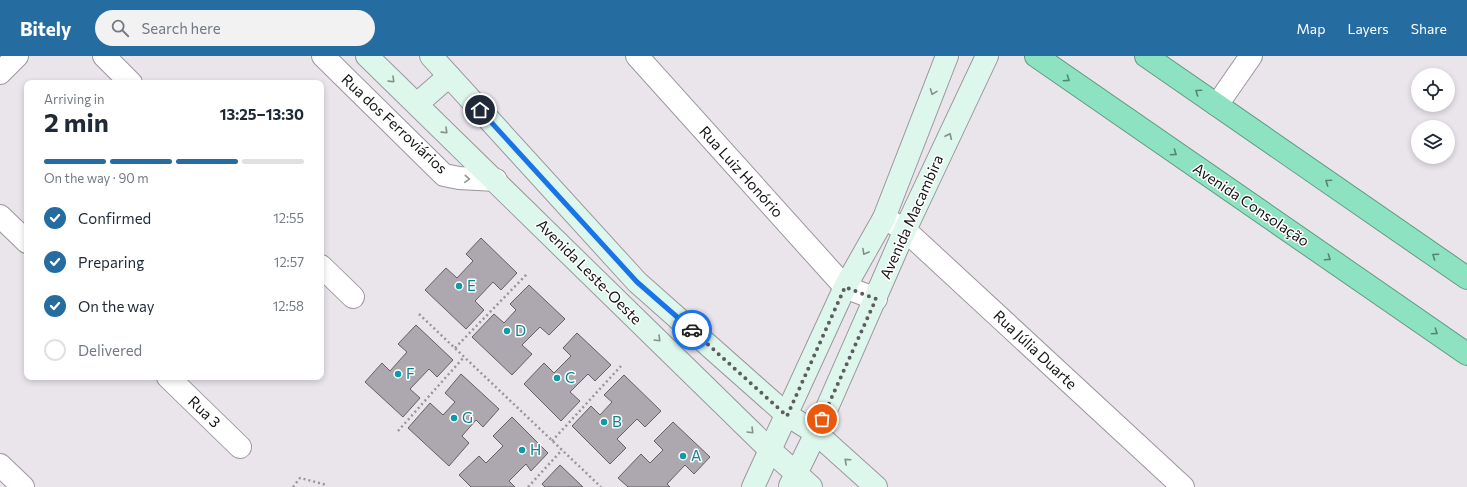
<!DOCTYPE html>
<meta charset="utf-8">
<style>
:root{--surface:#fff;--page:#f2f2f3;--text:#1f2937;--muted:#747a83;--line:#e0e1e3;--accent:#256ca1}
body{margin:0;font-family:Commissioner,sans-serif;background:var(--page);color:var(--text);height:100vh;display:flex;flex-direction:column;font-size:15px;white-space:nowrap}
*{box-sizing:border-box;margin:0}
p{font-size:13px;color:var(--muted)}
.icon{flex:none;width:22px;height:22px;fill:none;stroke:currentColor;stroke-width:2;stroke-linecap:round;stroke-linejoin:round}
.map{position:relative;flex:1;overflow:hidden}
.sheet{position:absolute;left:24px;top:24px;width:300px;height:300px;display:flex;flex-direction:column;background:var(--surface);border-radius:8px;box-shadow:0 2px 6px #0003}
.sheet>*{flex:none}
.tools{position:absolute;left:1411px;top:12px;display:grid;gap:8px}
.tools a{display:grid;place-items:center;width:44px;height:44px;border-radius:50%;background:var(--surface);box-shadow:0 2px 6px #0003;font-size:20px}
.pin{position:absolute;display:grid;place-items:center;width:34px;height:34px;color:#fff;margin:-17px;border:2px solid #fff;border-radius:50%;box-shadow:0 1px 4px #0007}
.courier{position:absolute;display:grid;place-items:center;width:40px;height:40px;margin:-20px;border:3px solid #1a73e8;border-radius:50%;background:#fff;color:#222;box-shadow:0 1px 5px #0007}
.head em{font-style:normal;font-weight:700}
.head div{display:flex;flex-direction:column-reverse}
.head{display:flex;align-items:center;justify-content:space-between;height:68px;padding:0 20px}
h1{font-size:26px;font-weight:700;line-height:30px}
.bar{display:grid;grid-template-columns:repeat(4,1fr);gap:6px 4px;align-content:center;height:48px;padding:0 20px}
.bar i{height:5px;border-radius:3px;background:var(--line)}
.bar .current{background:var(--accent)}
.bar p{grid-column:span 4}
ol{padding:0 20px;list-style:none}
li{display:flex;align-items:center;gap:12px;height:44px}
li p{margin-inline-start:auto}
li .icon{padding:4px;border-radius:50%;background:var(--accent);color:#fff;stroke-width:4}
li:last-child{color:var(--muted)}
li i{width:22px;height:22px;border:2px solid var(--line);border-radius:50%}
header{display:flex;align-items:center;gap:24px;box-sizing:border-box;height:56px;padding:0 20px;background:var(--accent);color:#fff}
header strong{font-size:19px}
nav{display:flex;gap:22px;margin-inline-start:auto;font-size:14px}
.search{width:280px;height:36px;background:var(--page);display:flex;align-items:center;gap:10px;box-sizing:border-box;padding:0 14px;border-radius:22px;color:var(--muted);font-size:15px}
.map>svg:first-child{display:block}
</style>
<header>
<strong>Bitely</strong>
<div class="search"><svg class="icon" aria-label="search" viewBox="0 0 24 24"><circle cx="10" cy="10" r="6"/><path d="M15 15l6 6"/></svg>Search here</div>
<nav><a>Map</a><a>Layers</a><a>Share</a></nav>
</header>
<div class="map">
<svg width="1467" height="431" viewBox="0 0 1467 431">
<rect width="100%" height="100%" fill="#e9e5eb"/>
<g fill="#ada8af" stroke="#635f64">
<path d="M481 182 517 217 501 234 493 226 475 245 484 254 466 273 425 234 446 212 457 222 473 205 466 198Z"/>
<path d="M529 229 565 263 549 279 540 271 522 289 532 298 512 319 472 281 494 258 504 267 516 254 510 248Z"/>
<path d="M416 269 453 304 437 321 429 313 410 333 420 342 403 361 365 326 382 307 390 315 407 296 398 288Z"/>
<path d="M577 277 611 309 595 325 588 318 570 336 580 345 561 365 524 328 544 307 554 317 571 300 563 292Z"/>
<path d="M461 318 499 353 483 371 476 364 462 380 469 387 449 410 408 372 430 347 443 359 455 346 445 337Z"/>
<path d="M624 319 661 355 645 371 637 363 617 383 626 392 610 408 572 370 591 350 600 359 612 346 604 339Z"/>
<path d="M512 361 548 397 531 415 526 408 509 425 515 431H471L459 419 479 400 486 407 503 390 493 380Z"/>
<path d="M673 366 710 401 694 418 685 409 667 428 670 431H628L618 422 641 398 650 407 663 394 654 385Z"/>
<path d="M560 409 583 431H545L542 428Z"/>
</g>
<g fill="none" stroke-linecap="round" stroke-linejoin="round">
<defs>
<g id="street">
<path d="M104 0 131 27"/>
<path d="M323 0 444 119 459 122 496 124"/>
<path d="M637 0 845 231 876 243"/>
<path d="M0 17 17 0"/>
<path d="M1217 49 1251 0"/>
<path d="M0 160 27 186"/>
<path d="M884 162 905 174 1183 431"/>
<path d="M321 210 353 241"/>
<path d="M168 321 240 391"/>
<path d="M0 409 23 431"/>
</g>
<g id="secondary">
<path d="M367 0 769 393 811 431"/>
<path d="M431 0 637 226 787 359 816 377 876 431"/>
<path d="M417 48 449 20"/>
<path d="M790 430 816 377 905 174 987 0"/>
<path d="M753 431 845 231 884 162 947 0"/>
</g>
<g id="highway">
<path d="M1036 0 1467 298"/>
<path d="M1146 0 1467 222"/>
</g>
</defs>
<use href="#street" stroke="#9c979e" stroke-width="24"/>
<use href="#secondary" stroke="#9c979e" stroke-width="24"/>
<use href="#highway" stroke="#639a85" stroke-width="24"/>
<g stroke="#989599" stroke-width="2.5" stroke-dasharray="2 3" stroke-linecap="butt">
<path d="M419 258 601 431"/>
<path d="M455 292 528 217"/>
<path d="M398 375 464 301"/>
<path d="M552 385 621 310"/>
<path d="M293 431 300 422 327 429"/>
<path d="M528 431 562 394"/>
</g>
<use href="#street" stroke="#fff" stroke-width="22"/>
<use href="#secondary" stroke="#ddf7ec" stroke-width="22"/>
<use href="#highway" stroke="#8de3c1" stroke-width="22"/>
</g>
<defs><path id="oneway-chevron" d="M-2-3.5L2.5 0L-2 3.5" fill="none" stroke-width="1.6" stroke-linecap="round" stroke-linejoin="round"/></defs>
<g stroke="#578574">
<use href="#oneway-chevron" transform="translate(1067 23) rotate(34)"/>
<use href="#oneway-chevron" transform="translate(1198 36) rotate(-145)"/>
<use href="#oneway-chevron" transform="translate(1174 97) rotate(34)"/>
<use href="#oneway-chevron" transform="translate(1328 126) rotate(-145)"/>
<use href="#oneway-chevron" transform="translate(1435 200) rotate(-145)"/>
<use href="#oneway-chevron" transform="translate(1328 202) rotate(34)"/>
<use href="#oneway-chevron" transform="translate(1435 276) rotate(34)"/>
</g>
<g stroke="#83908c">
<use href="#oneway-chevron" transform="translate(392 24) rotate(44)"/>
<use href="#oneway-chevron" transform="translate(933 36) rotate(111)"/>
<use href="#oneway-chevron" transform="translate(445 75) rotate(44)"/>
<use href="#oneway-chevron" transform="translate(949 80) rotate(-65)"/>
<use href="#oneway-chevron" transform="translate(865 196) rotate(119)"/>
<use href="#oneway-chevron" transform="translate(658 283) rotate(45)"/>
<use href="#oneway-chevron" transform="translate(751 375) rotate(45)"/>
<use href="#oneway-chevron" transform="translate(847 405) rotate(-138)"/>
</g>
<use stroke="#969596" href="#oneway-chevron" transform="translate(467 123) rotate(4)"/>
<g fill="none" stroke-linecap="round" stroke-linejoin="round">
<path stroke="#5f5c61" stroke-width="4" stroke-dasharray="0 7.2" d="M692 274 787 360 845 231 876 243 822 363"/>
<path stroke="#1a73e8" stroke-width="5" d="M480 54 637 226 692 274"/>
</g>
<g fill="#0f9aa8" stroke="#fff" stroke-width="1.5">
<circle cx="459" cy="230" r="4"/>
<circle cx="507" cy="275" r="4"/>
<circle cx="398" cy="318" r="4"/>
<circle cx="557" cy="322" r="4"/>
<circle cx="454" cy="362" r="4"/>
<circle cx="604" cy="366" r="4"/>
<circle cx="522" cy="394" r="4"/>
<circle cx="683" cy="400" r="4"/>
</g>
<g text-anchor="middle" stroke-width="3" stroke-linejoin="round" paint-order="stroke">
<g font-size="15" fill="#151316" stroke="#fff">
<text transform="translate(394 68) rotate(43)" y="5">Rua dos Ferroviários</text>
<text transform="translate(741 116) rotate(48)" y="5">Rua Luiz Honório</text>
<text transform="translate(1251 149) rotate(34)" y="5">Avenida Consolação</text>
<text transform="translate(912 161) rotate(-66)" y="5">Avenida Macambira</text>
<text transform="translate(589 216) rotate(45)" y="5">Avenida Leste-Oeste</text>
<text transform="translate(1035 294) rotate(43)" y="5">Rua Júlia Duarte</text>
<text transform="translate(204 356) rotate(44)" y="5">Rua 3</text>
</g>
<g font-size="15" fill="#0d838f" stroke="#fff" text-anchor="start">
<text x="467" y="235">E</text>
<text x="515" y="280">D</text>
<text x="406" y="323">F</text>
<text x="565" y="327">C</text>
<text x="462" y="367">G</text>
<text x="612" y="371">B</text>
<text x="530" y="399">H</text>
<text x="691" y="405">A</text>
</g>
</g>
</svg>
<div class="tools">
<a><svg class="icon" aria-label="locate" viewBox="0 0 24 24"><circle cx="12" cy="12" r="6"/><path d="M12 2v4M12 18v4M2 12h4M18 12h4"/></svg></a>
<a><svg class="icon" aria-label="layers" viewBox="0 0 24 24"><path d="M12 4l9 5-9 5-9-5zM3 14l9 5 9-5"/></svg></a>
</div>
<div class="pin" style="left:822px;top:363px;background:#ea580c"><svg class="icon" aria-label="bag" viewBox="0 0 24 24"><path d="M5 8h14l-1 12H6zM9 8a3 3 0 0 1 6 0"/></svg></div>
<div class="pin" style="left:480px;top:54px;background:#1f2937"><svg class="icon" aria-label="home" viewBox="0 0 24 24"><path d="M3 11l9-7 9 7M6 9v11h12V9"/></svg></div>
<div class="courier" style="left:692px;top:274px"><svg class="icon" aria-label="car" viewBox="0 0 24 24"><path d="M5 17H2v-5l4-1 3-4h7l3 4 3 1v5h-3M9 17h6M6 11h13"/><circle cx="7" cy="17" r="2"/><circle cx="17" cy="17" r="2"/></svg></div>
<section class="sheet">
<div class="head"><div><h1>2 min</h1><p>Arriving in</p></div><em>13:25–13:30</em></div>
<div class="bar"><i class="current"></i><i class="current"></i><i class="current"></i><i></i><p>On the way · 90 m</p></div>
<ol>
<li><svg class="icon" aria-label="check" viewBox="0 0 24 24"><path d="M5 12l5 5 9-10"/></svg>Confirmed<p>12:55</p></li>
<li><svg class="icon" aria-label="check" viewBox="0 0 24 24"><path d="M5 12l5 5 9-10"/></svg>Preparing<p>12:57</p></li>
<li><svg class="icon" aria-label="check" viewBox="0 0 24 24"><path d="M5 12l5 5 9-10"/></svg>On the way<p>12:58</p></li>
<li><i></i>Delivered</li>
</ol>
</section>
</div>
